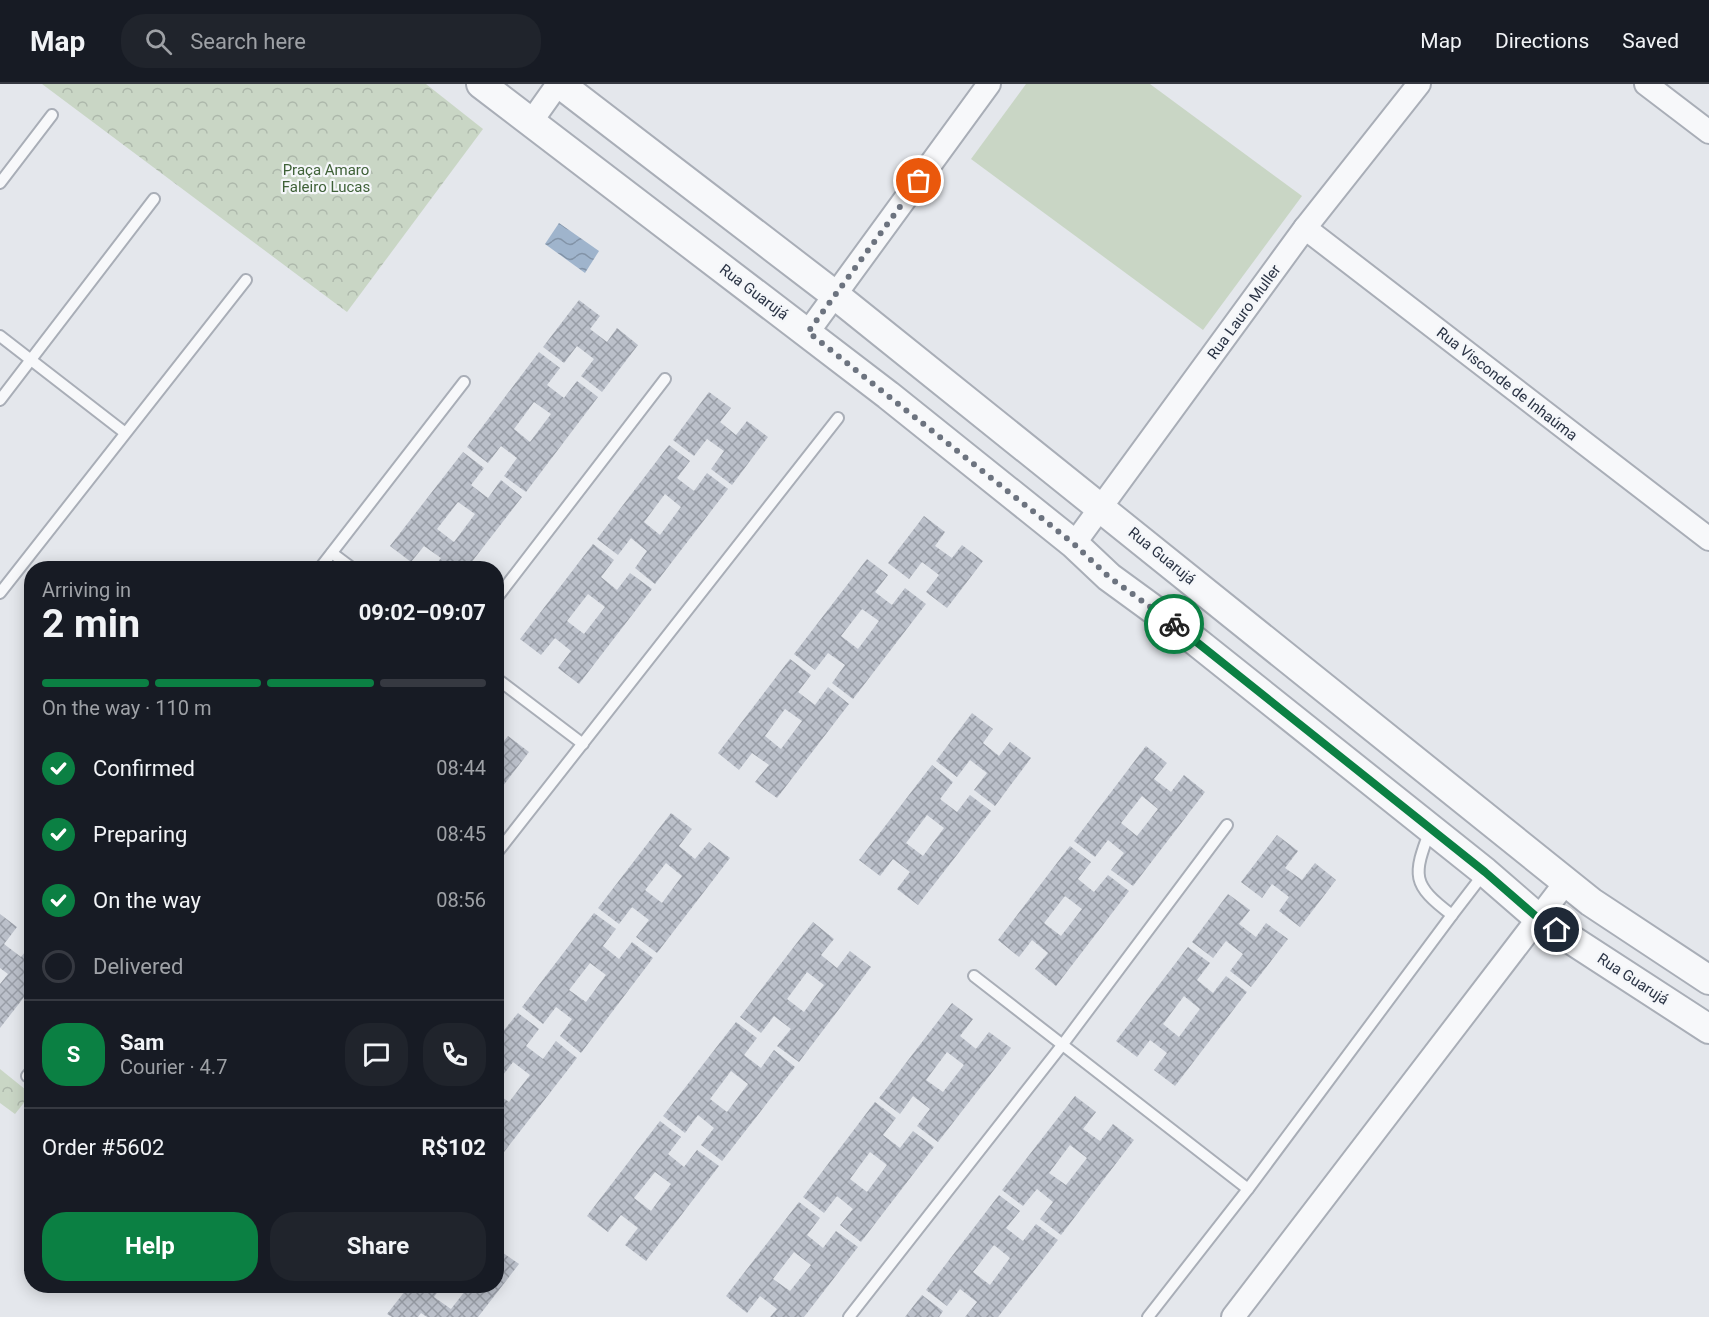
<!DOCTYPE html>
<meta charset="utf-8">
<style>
:root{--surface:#171b24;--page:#20242c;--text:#f1f3f6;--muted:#9ea1a6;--line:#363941;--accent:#0b8043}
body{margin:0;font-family:Roboto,sans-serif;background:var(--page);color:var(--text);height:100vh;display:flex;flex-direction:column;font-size:22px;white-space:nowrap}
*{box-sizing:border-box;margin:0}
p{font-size:20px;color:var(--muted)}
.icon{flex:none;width:33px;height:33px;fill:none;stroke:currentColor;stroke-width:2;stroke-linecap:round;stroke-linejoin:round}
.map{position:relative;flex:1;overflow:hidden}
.drawer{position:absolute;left:24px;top:477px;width:480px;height:732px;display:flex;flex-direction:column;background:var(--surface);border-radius:24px;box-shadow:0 3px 15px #0003}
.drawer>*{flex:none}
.pin{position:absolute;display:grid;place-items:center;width:51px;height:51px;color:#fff;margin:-26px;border:3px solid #fff;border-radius:50%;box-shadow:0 2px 6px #0007}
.courier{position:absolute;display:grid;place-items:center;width:60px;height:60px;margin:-30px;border:4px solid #0b8043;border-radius:50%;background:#fff;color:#222;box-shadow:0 2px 8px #0007}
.summary em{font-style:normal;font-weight:700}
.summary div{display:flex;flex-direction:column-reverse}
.summary{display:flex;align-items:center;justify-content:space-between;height:102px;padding:0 18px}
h1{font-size:39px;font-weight:700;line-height:45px}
.bar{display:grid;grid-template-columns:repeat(4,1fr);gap:9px 6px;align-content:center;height:72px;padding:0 18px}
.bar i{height:8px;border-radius:4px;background:var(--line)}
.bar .selected{background:var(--accent)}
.bar p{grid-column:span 4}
.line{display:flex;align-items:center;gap:15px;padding:0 18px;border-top:2px solid var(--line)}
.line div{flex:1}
.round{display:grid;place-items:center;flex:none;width:63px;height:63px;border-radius:24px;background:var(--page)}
ol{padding:0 18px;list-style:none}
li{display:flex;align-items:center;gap:18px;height:66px}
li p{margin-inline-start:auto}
li .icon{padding:6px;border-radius:50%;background:var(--accent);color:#fff;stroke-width:4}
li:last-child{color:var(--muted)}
li i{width:33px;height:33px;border:3px solid var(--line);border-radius:50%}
.action{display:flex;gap:12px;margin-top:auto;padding:12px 18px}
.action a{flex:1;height:69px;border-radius:24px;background:var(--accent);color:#fff;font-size:24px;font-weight:700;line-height:69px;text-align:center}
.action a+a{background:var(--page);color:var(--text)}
header{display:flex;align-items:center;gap:36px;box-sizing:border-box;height:84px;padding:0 30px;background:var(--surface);border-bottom:2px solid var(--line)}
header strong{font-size:28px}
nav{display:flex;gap:33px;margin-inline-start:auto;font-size:21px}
.search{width:420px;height:54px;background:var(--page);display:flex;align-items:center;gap:15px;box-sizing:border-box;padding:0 21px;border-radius:24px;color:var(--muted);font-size:22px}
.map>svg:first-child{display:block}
</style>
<header>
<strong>Map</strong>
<div class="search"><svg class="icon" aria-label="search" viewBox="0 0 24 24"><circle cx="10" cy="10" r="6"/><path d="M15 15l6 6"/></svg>Search here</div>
<nav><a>Map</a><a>Directions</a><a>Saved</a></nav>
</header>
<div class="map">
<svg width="1709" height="1233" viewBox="0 0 1709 1233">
<defs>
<pattern id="park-crowns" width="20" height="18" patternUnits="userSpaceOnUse" patternTransform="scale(1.5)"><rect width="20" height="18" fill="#c9d6c5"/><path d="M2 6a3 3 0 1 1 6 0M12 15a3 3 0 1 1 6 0" fill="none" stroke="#adb8ab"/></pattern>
<pattern id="water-waves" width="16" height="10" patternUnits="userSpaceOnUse" patternTransform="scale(1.5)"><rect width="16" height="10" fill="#9fb4cc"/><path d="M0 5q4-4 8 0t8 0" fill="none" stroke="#8293a7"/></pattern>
<pattern id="building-cross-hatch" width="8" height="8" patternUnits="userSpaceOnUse" patternTransform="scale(1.5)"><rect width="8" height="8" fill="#bbc0ca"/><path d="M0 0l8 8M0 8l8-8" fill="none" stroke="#989da6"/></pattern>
</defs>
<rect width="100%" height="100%" fill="#e4e7ec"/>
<path fill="#c9d6c5" d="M1026 0H1150L1302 112 1203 246 971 75Z"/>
<g fill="url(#park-crowns)">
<path d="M42 0H426L483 45 347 228Z"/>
<path d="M0 985 31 1010 15 1030 0 1019Z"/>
</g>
<path fill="url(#water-waves)" d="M559 139 599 167 585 189 545 160Z"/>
<g fill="url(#building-cross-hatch)" fill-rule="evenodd">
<path d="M579 216 600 232 590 245 607 258 617 244 638 261 602 308 581 292 594 275 577 262 564 279 543 263Z"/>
<path d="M539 268 560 284 547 301 564 314 577 297 598 313 526 408 504 392 517 374 501 362 488 379 467 363ZM534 318 551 330 530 358 514 345Z"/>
<path d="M709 308 731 324 720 338 736 351 747 337 768 353 732 401 711 385 724 367 707 355 694 372 673 356Z"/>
<path d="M669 361 690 377 677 394 694 407 707 389 728 405 655 500 635 484 647 467 631 454 618 471 597 455ZM665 410 681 423 660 451 644 438Z"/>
<path d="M463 368 484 384 471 401 488 414 501 396 522 413 467 484H433L441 474 424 462 411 478 390 462ZM458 418 475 430 454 458 437 445Z"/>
<path d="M924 432 945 448 935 462 952 474 962 461 983 477 947 524 926 508 939 491 922 478 909 495 888 479Z"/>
<path d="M593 460 614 476 601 493 617 506 630 489 652 505 579 600 558 584 571 567 555 554 541 571 520 555ZM588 510 605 523 584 550 567 537Z"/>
<path d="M867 475 888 491 875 508 892 521 905 504 926 520 853 615 832 599 845 581 828 569 815 586 794 570ZM862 525 879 537 858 565 841 552Z"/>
<path d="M790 575 811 591 798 608 815 621 828 603 849 620 777 714 755 698 769 681 752 669 739 686 718 669ZM785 625 802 637 781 665 765 652Z"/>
<path d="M972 629 993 645 983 659 999 672 1010 658 1031 674 995 722 974 706 987 689 970 676 957 693 936 677Z"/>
<path d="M508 652 529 668 496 711V667Z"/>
<path d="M1146 662 1167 679 1154 695 1171 708 1184 691 1205 708 1133 802 1111 786 1124 769 1108 756 1095 773 1074 757ZM1142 712 1158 725 1137 752 1121 739Z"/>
<path d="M932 681 953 698 940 715 957 728 970 711 991 727 918 821 897 805 910 788 893 775 880 792 859 776ZM927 731 944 744 923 772 906 759Z"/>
<path d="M671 729 692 745 679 762 695 775 709 758 730 774 657 869 636 853 649 836 632 823 619 840 598 824ZM666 779 682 792 662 819 645 806Z"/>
<path d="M1277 751 1298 767 1285 784 1302 796 1315 779 1336 796 1300 843 1279 827 1289 813 1272 800 1262 814 1241 798Z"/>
<path d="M1070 762 1091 778 1078 795 1094 808 1108 791 1129 807 1056 902 1035 885 1048 869 1032 856 1019 873 998 856ZM1065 812 1082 825 1061 852 1044 839Z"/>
<path d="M1228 810 1250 826 1239 840 1256 853 1266 839 1288 855 1251 903 1230 887 1243 870 1226 857 1213 874 1192 858Z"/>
<path d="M594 829 616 845 603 862 619 875 632 858 653 874 581 969 560 952 572 935 556 923 543 940 522 923ZM590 879 606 891 586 918 569 906Z"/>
<path d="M0 830 17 843 4 860 21 873 32 859V903L0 944V900L8 890 0 884Z"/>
<path d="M813 838 834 855 821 871 837 884 850 867 871 883 799 978 777 962 791 945 774 932 761 949 740 933ZM807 888 824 901 804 928 787 915Z"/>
<path d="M1188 863 1210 879 1197 896 1213 909 1226 892 1247 908 1175 1002 1154 986 1167 969 1150 956 1137 973 1116 957ZM1184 912 1200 925 1179 953 1163 940Z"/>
<path d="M952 919 973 935 960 952 976 965 989 948 1011 964 938 1058 917 1042 930 1025 913 1012 900 1030 879 1014ZM947 968 964 981 943 1008 926 996Z"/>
<path d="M518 929 539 945 526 962 543 975 556 957 577 974 504 1068 496 1062V1009L509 1018 530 991 513 978 496 1000V956Z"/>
<path d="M736 938 757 954 744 971 761 984 774 966 795 983 722 1077 701 1061 714 1044 698 1031 685 1049 663 1032ZM731 987 748 1000 727 1028 710 1015Z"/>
<path d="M1075 1012 1096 1028 1083 1045 1100 1057 1113 1040 1134 1056 1061 1151 1040 1135 1053 1118 1037 1105 1023 1122 1002 1106ZM1070 1061 1087 1074 1066 1101 1049 1089Z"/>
<path d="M875 1018 896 1034 883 1051 900 1064 913 1047 934 1063 861 1158 840 1141 853 1125 837 1112 824 1129 803 1113ZM870 1068 887 1081 867 1108 850 1095Z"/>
<path d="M660 1037 681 1053 668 1070 684 1083 697 1066 719 1082 646 1177 625 1161 638 1144 621 1131 608 1148 587 1132ZM655 1088 671 1100 651 1127 634 1114Z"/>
<path d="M999 1111 1020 1127 1006 1144 1023 1157 1036 1140 1058 1156 998 1233H965L977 1218 960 1205 947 1222 926 1206ZM994 1161 1010 1174 990 1201 973 1188Z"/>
<path d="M799 1118 820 1134 807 1151 823 1164 836 1147 858 1163 804 1233H770L777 1225 760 1212 747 1229 726 1212ZM794 1168 811 1181 790 1207 773 1195Z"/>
<path d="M496 1164 519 1180 478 1233H427L421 1229 418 1233H392L387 1230 409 1202H442L434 1213 451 1225 469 1202H496Z"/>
<path d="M922 1211 943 1227 939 1233H905Z"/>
</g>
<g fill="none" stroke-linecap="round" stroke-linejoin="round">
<defs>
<g id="service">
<path d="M0 99 52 31"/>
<path d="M0 252 124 348"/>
<path d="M0 316 154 115"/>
<path d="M332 469 352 484"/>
<path d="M320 484 464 298"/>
<path d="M0 509 246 196"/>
<path d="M496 515 665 295"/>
<path d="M496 594 583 660"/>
<path d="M1430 746C1413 792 1411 800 1452 831L1485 788"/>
<path d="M496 770 838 334"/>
<path d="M974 892 1248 1105"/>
<path d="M27 992 32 986"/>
<path d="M849 1233 1063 960 1227 741"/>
<path d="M1148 1233 1248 1105 1452 831"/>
</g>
<g id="minor">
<path d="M1646 0 1709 48"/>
<path d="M531 38 558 0"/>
<path d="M1305 144 1709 455"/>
<path d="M808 248 989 0"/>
<path d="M1074 460 1305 144 1419 0"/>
<path d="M1233 1233 1566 798"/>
</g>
<g id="tertiary">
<path d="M481 0 888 311 1074 460 1109 493 1183 547 1485 788 1538 834 1709 945"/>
<path d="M560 0 835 211 1591 818 1709 896"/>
</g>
</defs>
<use href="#service" stroke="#a9aeb7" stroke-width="14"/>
<use href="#minor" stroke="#a9aeb7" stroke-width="26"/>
<use href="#tertiary" stroke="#a9aeb7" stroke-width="32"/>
<use href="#service" stroke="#f7f8fa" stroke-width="10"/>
<use href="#minor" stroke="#f7f8fa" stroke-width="22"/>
<use href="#tertiary" stroke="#f7f8fa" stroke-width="28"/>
</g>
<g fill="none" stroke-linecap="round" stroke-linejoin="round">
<path stroke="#6c737f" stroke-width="6" stroke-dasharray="0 10.8" d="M919 97 808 248 1074 460 1109 493 1174 540"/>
<path stroke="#0b8043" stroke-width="8" d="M1174 540 1485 788 1538 834 1557 846"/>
</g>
<g text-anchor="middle" stroke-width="4.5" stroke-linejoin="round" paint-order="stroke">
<g font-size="15" fill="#3f6138" stroke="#f4f6f9">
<text x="326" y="91">Praça Amaro<tspan x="326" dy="17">Faleiro Lucas</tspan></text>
</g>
<g font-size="15" fill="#2b3445" stroke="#f4f6f9">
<text transform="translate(754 208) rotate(37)" y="5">Rua Guarujá</text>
<text transform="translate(1244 228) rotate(-54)" y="5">Rua Lauro Muller</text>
<text transform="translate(1507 300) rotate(38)" y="5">Rua Visconde de Inhaúma</text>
<text transform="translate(1162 472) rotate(39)" y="5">Rua Guarujá</text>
<text transform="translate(1633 895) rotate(33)" y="5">Rua Guarujá</text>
</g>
</g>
</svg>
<div class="pin" style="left:919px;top:97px;background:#ea580c"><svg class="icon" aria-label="bag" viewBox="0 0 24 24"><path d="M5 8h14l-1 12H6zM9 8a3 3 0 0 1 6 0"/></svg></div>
<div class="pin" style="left:1557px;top:846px;background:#1f2937"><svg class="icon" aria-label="home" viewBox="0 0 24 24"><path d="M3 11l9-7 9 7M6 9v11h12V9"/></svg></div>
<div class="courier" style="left:1174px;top:540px"><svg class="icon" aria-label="bike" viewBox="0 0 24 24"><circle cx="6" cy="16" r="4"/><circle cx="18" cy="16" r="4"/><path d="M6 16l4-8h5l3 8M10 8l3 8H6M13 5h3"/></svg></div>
<section class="drawer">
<div class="summary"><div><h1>2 min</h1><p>Arriving in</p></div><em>09:02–09:07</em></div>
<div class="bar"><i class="selected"></i><i class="selected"></i><i class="selected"></i><i></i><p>On the way · 110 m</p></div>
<ol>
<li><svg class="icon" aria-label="check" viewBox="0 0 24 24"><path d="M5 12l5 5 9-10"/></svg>Confirmed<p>08:44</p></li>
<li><svg class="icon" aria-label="check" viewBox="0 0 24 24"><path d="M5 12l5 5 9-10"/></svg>Preparing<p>08:45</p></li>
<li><svg class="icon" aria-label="check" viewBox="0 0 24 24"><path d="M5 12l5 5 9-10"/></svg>On the way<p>08:56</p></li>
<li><i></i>Delivered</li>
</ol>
<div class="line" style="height:108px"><b class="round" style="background:var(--accent);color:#fff">S</b><div><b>Sam</b><p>Courier · 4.7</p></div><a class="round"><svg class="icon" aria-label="chat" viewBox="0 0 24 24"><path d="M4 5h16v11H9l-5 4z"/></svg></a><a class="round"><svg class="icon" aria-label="phone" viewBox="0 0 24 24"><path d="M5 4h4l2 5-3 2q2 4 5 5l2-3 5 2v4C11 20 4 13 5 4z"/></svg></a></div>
<div class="line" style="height:78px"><div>Order #5602</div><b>R$102</b></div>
<div class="action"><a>Help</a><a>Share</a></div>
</section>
</div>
